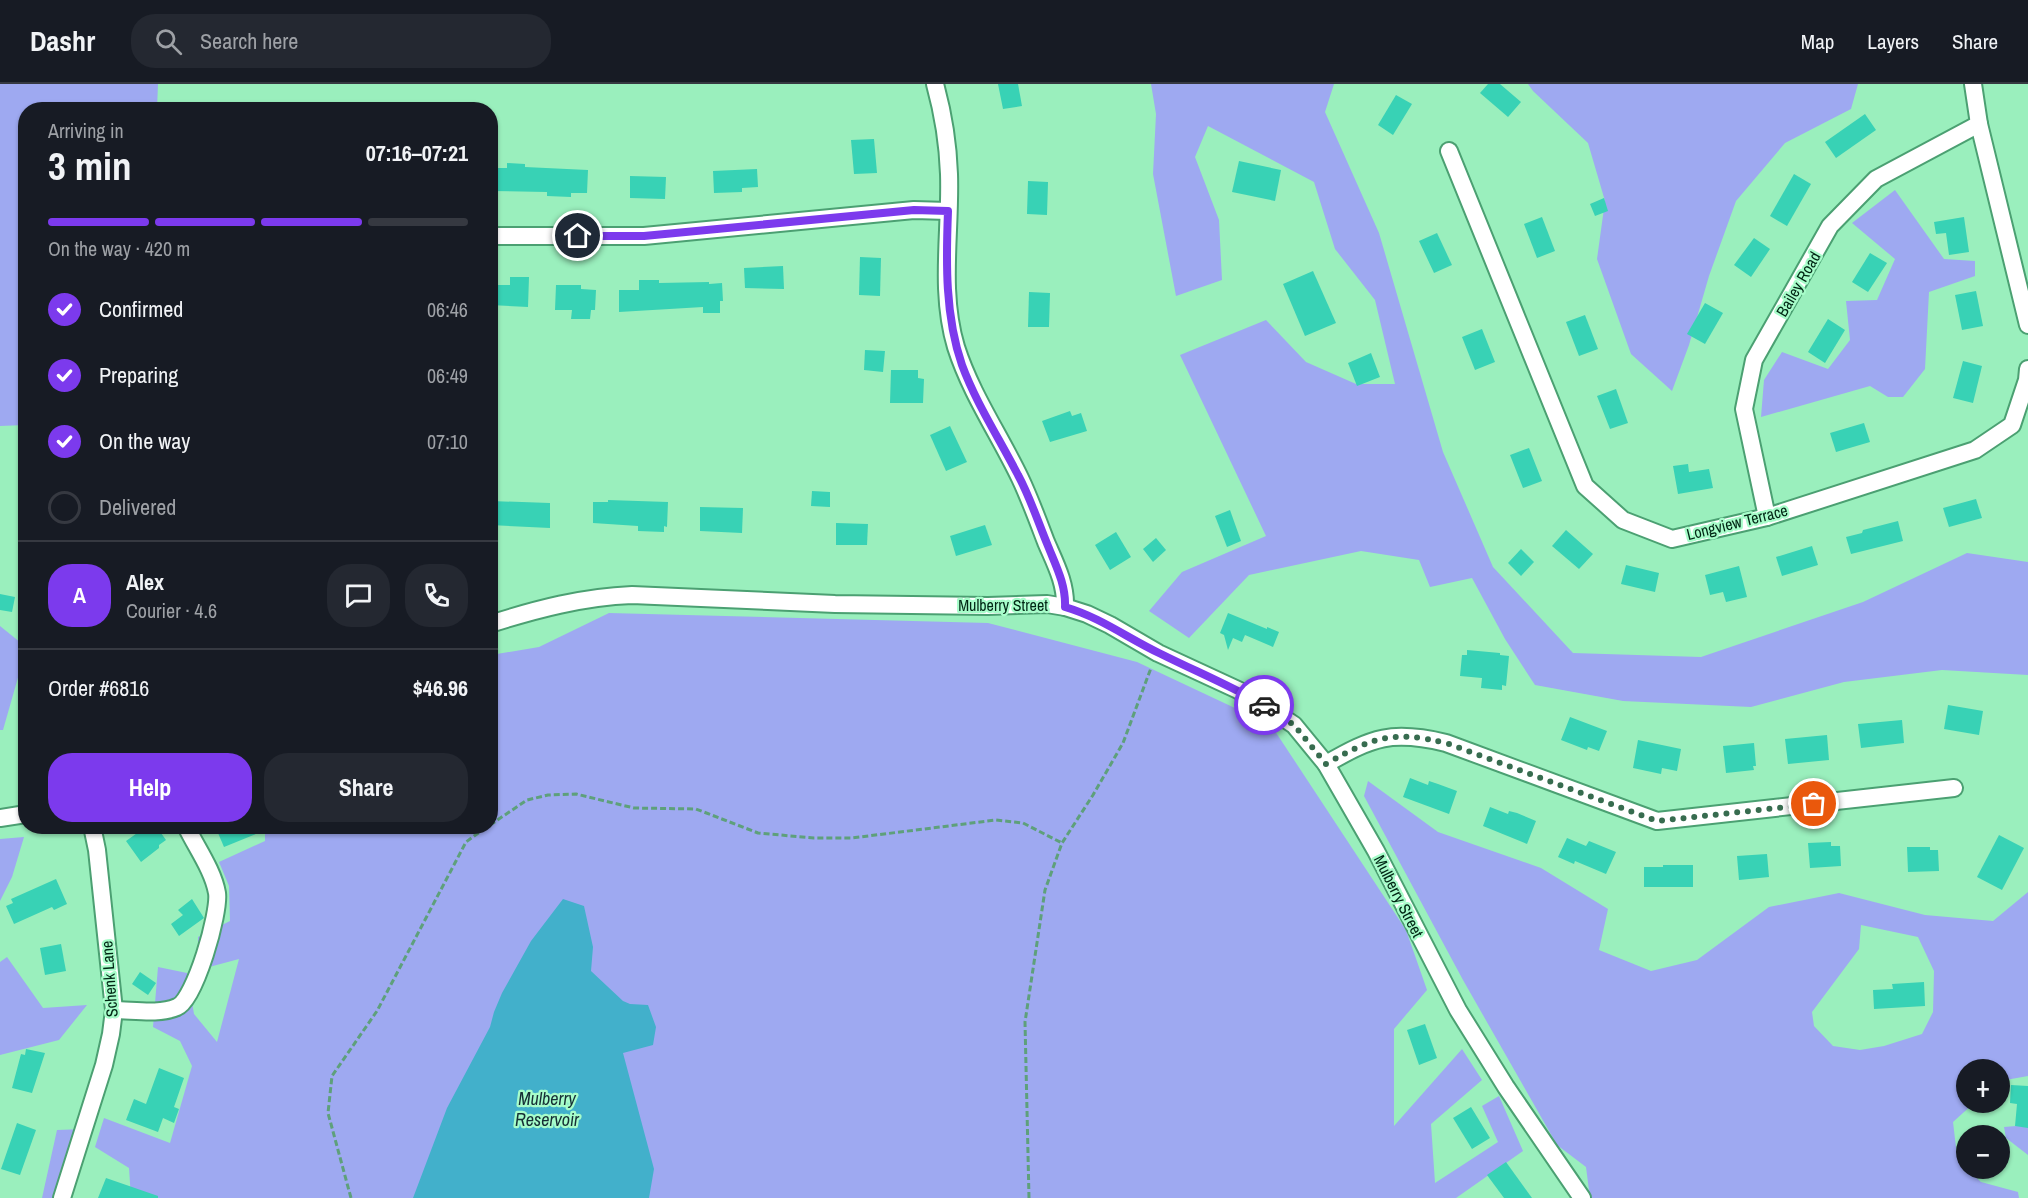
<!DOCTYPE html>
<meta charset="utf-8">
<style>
:root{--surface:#171b24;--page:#242831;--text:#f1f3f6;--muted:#9ea1a6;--line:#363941;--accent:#7c3aed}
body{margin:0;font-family:"Archivo Narrow",sans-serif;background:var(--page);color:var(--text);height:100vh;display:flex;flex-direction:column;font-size:22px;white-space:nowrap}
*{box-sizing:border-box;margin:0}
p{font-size:20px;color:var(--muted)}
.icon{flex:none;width:33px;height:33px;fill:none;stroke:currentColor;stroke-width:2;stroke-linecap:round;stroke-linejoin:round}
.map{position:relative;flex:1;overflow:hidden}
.sheet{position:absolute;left:18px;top:18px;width:480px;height:732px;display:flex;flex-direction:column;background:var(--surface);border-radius:24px;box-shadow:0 2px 4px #0004}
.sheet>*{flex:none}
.buttons{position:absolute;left:1956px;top:975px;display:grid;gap:12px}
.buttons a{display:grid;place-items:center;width:54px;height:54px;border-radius:50%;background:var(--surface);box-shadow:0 2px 4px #0004;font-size:30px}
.pin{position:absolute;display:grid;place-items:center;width:51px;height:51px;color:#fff;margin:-26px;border:3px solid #fff;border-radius:50%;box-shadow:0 2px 6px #0007}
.courier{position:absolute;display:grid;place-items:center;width:60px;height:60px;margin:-30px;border:4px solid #7c3aed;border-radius:50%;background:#fff;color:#222;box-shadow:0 2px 8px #0007}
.summary em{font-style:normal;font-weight:800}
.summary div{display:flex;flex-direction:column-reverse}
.summary{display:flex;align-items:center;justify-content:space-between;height:102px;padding:0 30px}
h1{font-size:39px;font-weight:800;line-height:45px}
.bar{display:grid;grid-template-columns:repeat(4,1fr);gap:9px 6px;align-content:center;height:72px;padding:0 30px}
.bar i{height:8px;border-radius:4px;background:var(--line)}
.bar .active{background:var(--accent)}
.bar p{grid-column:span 4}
.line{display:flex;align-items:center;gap:15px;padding:0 30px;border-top:2px solid var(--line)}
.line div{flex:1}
.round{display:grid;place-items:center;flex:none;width:63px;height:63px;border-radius:24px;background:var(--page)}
ol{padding:0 30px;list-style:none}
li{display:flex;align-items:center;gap:18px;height:66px}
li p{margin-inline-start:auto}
li .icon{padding:6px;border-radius:50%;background:var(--accent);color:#fff;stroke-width:4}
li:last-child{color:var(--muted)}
li i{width:33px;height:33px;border:3px solid var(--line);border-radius:50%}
.button{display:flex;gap:12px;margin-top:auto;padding:12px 30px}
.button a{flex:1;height:69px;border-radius:24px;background:var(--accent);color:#fff;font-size:24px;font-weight:800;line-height:69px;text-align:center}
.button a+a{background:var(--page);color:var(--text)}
header{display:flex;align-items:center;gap:36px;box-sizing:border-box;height:84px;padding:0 30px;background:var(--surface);border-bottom:2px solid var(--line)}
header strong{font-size:28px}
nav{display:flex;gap:33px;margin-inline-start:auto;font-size:21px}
.search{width:420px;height:54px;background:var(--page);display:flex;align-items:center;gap:15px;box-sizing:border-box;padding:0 21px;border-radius:24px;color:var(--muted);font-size:22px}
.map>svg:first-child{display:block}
</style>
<header>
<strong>Dashr</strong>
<div class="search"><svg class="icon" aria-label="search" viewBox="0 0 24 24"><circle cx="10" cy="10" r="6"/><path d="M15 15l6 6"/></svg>Search here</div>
<nav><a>Map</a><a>Layers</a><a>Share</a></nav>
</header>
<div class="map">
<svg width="2028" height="1114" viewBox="0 0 2028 1114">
<rect width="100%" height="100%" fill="#9aefbd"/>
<g fill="#9ea9f1" fill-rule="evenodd">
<path d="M0 0H158L157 25 26 26 25 341 0 342Z"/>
<path d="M1151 0H1334L1325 28 1379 149 1443 368 1493 483 1573 569 1701 573 1863 518 1967 469 2028 478V591L1942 586 1844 598 1751 623 1623 617 1535 601 1505 555 1472 494 1430 503 1419 476 1361 467 1249 491 1189 554 1149 527 1182 488 1266 452 1180 271 1266 236 1306 278 1356 300H1395L1375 216 1335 165 1314 98 1208 42 1195 73 1219 136 1222 196 1176 212 1153 90 1156 30Z"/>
<path d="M1528 0H1858L1851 25 1785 59 1736 117 1709 192 1689 261 1672 307 1631 270 1597 175 1605 117 1588 59 1533 7Z"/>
<path d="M1895 106 1944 175 1975 177V192L1929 208 1925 285 1903 313H1888L1870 302 1761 333 1764 296 1782 268 1828 285 1850 256 1846 217 1877 216 1895 175 1852 139Z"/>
<path d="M609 529 988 539 1137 578 1271 641 1406 846 1427 906 1394 945V1042L1462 965 1482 996 1431 1040 1435 1099 1498 1058 1482 1022 1499 1012 1523 1067 1456 1114H131L129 1084 95 1063 104 1034 170 1059 192 982 180 957 153 943 158 883 187 889 194 930 217 958 239 875 198 886V853L230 837 229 802 219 778 265 757V743L490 742 491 571 539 563Z"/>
<path d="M0 542 26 563 25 569 3 646H0Z"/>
<path d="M1368 697 1438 748 1541 784 1608 825 1599 866 1651 887 1697 876 1769 823 1839 809 1925 831 1993 837 2028 808V992L2000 997V986H1966V1018L1974 1019 1953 1038 1957 1072 1966 1084 1981 1098 2018 1108 2019 1114H1590L1586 1083 1557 1061 1463 896 1364 712ZM1861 841 1918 853 1934 887 1933 928 1922 950 1884 962 1860 966 1833 962 1814 942 1812 928 1859 865Z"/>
<path d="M24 753 12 793 0 817V755Z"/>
<path d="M7 873 43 924 87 921 59 956 0 971V878Z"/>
<path d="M2028 1041V1071L2006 1054 2004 1043Z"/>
<path d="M84 1045 53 1114H42L57 1046Z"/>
</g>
<path fill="#42b0cb" d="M563 815 584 822 593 863 591 887 623 917 630 920 648 921 656 943 653 961 623 969 654 1085 649 1114H413L447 1024 490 943 494 928 502 909 531 857Z"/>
<g fill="#38d2b5">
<path d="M998 0H1018L1022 22 1003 25Z"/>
<path d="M1488 0H1500L1521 18 1508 33 1480 9Z"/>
<path d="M1396 11 1412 20 1393 51 1378 41Z"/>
<path d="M1865 30 1876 46 1836 74 1825 58Z"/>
<path d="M874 55 877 89 854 90 851 56Z"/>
<path d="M1239 77 1281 86 1275 117 1232 108Z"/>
<path d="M507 79 525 80V83L588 86 587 109H571V113L547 112V108L490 107V84H507Z"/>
<path d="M757 85 758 103 742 104V108L714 109 713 87Z"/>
<path d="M1794 90 1811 100 1787 142 1770 132Z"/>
<path d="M630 92 666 93 665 115 630 114Z"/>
<path d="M1028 97 1048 98 1047 131 1027 130Z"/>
<path d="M1604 114 1608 127 1595 132 1590 120Z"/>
<path d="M1542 133 1555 167 1537 174 1524 140Z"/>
<path d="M1964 133 1969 168 1949 171 1946 149 1936 150 1934 138Z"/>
<path d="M1437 149 1452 181 1434 189 1419 157Z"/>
<path d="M1754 154 1770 165 1751 193 1734 181Z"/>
<path d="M1870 169 1887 179 1868 208 1852 198Z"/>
<path d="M860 173 881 174 880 212 859 211Z"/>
<path d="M783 182 784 205 745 204 744 184Z"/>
<path d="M1313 187 1336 239 1305 252 1283 200Z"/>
<path d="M510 193H529L528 223 490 221V201H510Z"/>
<path d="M639 196H659V199L709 198V200L722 199 723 217H720V229H703V223L619 228V206H639Z"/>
<path d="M556 201H581V205L596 206 595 226H591L590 235H571L572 226H555Z"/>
<path d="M1976 207 1983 242 1962 246 1955 211Z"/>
<path d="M1029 208 1050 209 1049 243H1028Z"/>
<path d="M1705 219 1723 229 1705 260 1687 250Z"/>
<path d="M1585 231 1598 265 1579 272 1566 238Z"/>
<path d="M1828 235 1845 246 1825 279 1808 268Z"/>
<path d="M1482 245 1495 278 1475 286 1462 253Z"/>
<path d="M865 266 885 267 883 288 864 286Z"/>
<path d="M1371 269 1380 293 1357 302 1348 279Z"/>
<path d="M1963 277 1982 282 1973 319 1953 314Z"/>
<path d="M891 286H918V294L924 295 923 319H890Z"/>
<path d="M1616 305 1628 339 1610 345 1597 312Z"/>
<path d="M1070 327 1072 332 1081 329 1087 347 1050 358 1042 337Z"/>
<path d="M1864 339 1870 358 1836 368 1830 349Z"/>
<path d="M950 342 967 378 946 387 930 351Z"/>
<path d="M1529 364 1542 397 1523 404 1510 371Z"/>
<path d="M1688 380 1689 388 1709 385 1713 404 1678 410 1673 382Z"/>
<path d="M812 407 830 408V423L811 422Z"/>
<path d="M1976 415 1982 434 1949 443 1943 424Z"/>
<path d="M608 416 668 418 667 443 664 442V448L638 447V442L593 439V418H608Z"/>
<path d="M491 417 550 419V444L490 441Z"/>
<path d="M700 423 743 424 742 449 700 447Z"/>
<path d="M1230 426 1241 457 1227 463 1215 432Z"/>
<path d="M1898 437 1903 457 1851 470 1846 453 1862 449 1863 446Z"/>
<path d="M836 439 868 440 867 461H836Z"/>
<path d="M985 441 992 461 956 472 950 452Z"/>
<path d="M1566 446 1593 470 1579 485 1552 462Z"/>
<path d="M1116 448 1131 473 1110 486 1095 461Z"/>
<path d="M1156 454 1166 466 1153 478 1143 465Z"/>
<path d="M1812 462 1818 481 1782 492 1776 473Z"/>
<path d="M1521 465 1534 478 1521 492 1508 479Z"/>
<path d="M1626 481 1659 489 1655 508 1621 500Z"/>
<path d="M1739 482 1747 513 1726 518 1723 508 1710 511 1705 491Z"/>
<path d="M0 510 15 513 12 528 0 526Z"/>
<path d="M1228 529 1267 545V543L1279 548 1273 563 1245 551 1242 558 1233 554 1228 566 1224 551 1220 549Z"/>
<path d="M1467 566 1500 569V571L1509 572 1506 602 1502 601V606L1481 604 1482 594 1460 592 1462 571H1467Z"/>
<path d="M1948 621 1983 627 1979 651 1944 645Z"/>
<path d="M1570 633 1607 647 1599 667 1588 663 1587 666 1561 656Z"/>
<path d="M1902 636 1904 659 1861 664 1858 640Z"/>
<path d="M1827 651 1829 676 1788 680 1785 655Z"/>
<path d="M1638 656 1681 665 1677 687 1662 684 1661 690 1633 684Z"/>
<path d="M1754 659 1756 682H1753L1754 686 1726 689 1723 662Z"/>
<path d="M1410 694 1428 701 1429 697 1438 700 1457 707 1449 730 1403 713Z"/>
<path d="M1490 723 1508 730 1509 727 1517 729 1536 737 1527 760 1483 742Z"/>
<path d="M147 742H156L166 756 159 761V764L141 778 126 757Z"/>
<path d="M215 742H273V743L224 763Z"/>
<path d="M1999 751 2024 764 2002 806 1977 793Z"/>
<path d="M1567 754 1586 762 1589 757 1616 768 1606 790 1575 777 1574 780 1558 773Z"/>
<path d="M1831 758V762H1840L1841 782 1810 784 1808 759Z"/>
<path d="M1907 763H1930V766H1938L1939 787 1908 788Z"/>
<path d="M1767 770 1769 793 1739 796 1737 772Z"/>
<path d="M1663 781H1693V803H1644V783H1663Z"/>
<path d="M56 795 67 820 54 826 52 823 14 840 6 822 13 819 11 815Z"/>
<path d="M192 815 204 834 179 852 171 840 183 831 178 826Z"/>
<path d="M61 860 66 887 45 891 40 864Z"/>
<path d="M140 888 156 899 148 911 132 900Z"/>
<path d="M1924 898 1925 922 1874 925 1873 906 1893 905 1892 900Z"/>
<path d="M1425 940 1437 974 1419 981 1407 946Z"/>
<path d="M26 965 45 969 32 1009 12 1004 21 970 25 971Z"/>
<path d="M159 984 184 994 174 1023 179 1025 174 1039 163 1034 158 1048 126 1036 134 1015 146 1020Z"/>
<path d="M2011 1001 2028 1002V1044L2015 1042 2017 1020 2010 1019Z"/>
<path d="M1471 1023 1490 1054 1472 1065 1453 1034Z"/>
<path d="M17 1039 36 1046 20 1091 1 1085Z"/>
<path d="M1506 1078 1532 1114H1504L1487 1091Z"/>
<path d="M106 1094 158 1112V1114H98Z"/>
</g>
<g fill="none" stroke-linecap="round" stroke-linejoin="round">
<defs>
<g id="minor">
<path d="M935 0C943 29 948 60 949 90 951 147 939 207 956 263 971 310 999 350 1020 394 1030 415 1038 437 1046 458 1055 479 1066 499 1065 523"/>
<path d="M1973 0 1979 40 2028 241"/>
<path d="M1449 67 1585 402 1623 436 1672 455 1767 433 1975 366 2012 341 2027 296 2028 285"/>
<path d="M490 152H644L914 126 948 127"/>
<path d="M1767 433 1744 325 1754 276 1830 142 1876 95 1979 40"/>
<path d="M490 540C537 525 583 513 632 511L835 520 988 522 1047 520 1065 523 1087 530 1110 541 1158 569 1238 606 1270 625 1294 641 1326 680 1376 767 1458 926 1506 1003 1582 1114"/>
<path d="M1326 680C1373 653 1392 646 1446 659L1657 737 1954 704"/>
<path d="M0 734 26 730"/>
<path d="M114 926C133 926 159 931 177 923 195 916 220 828 217 809 213 786 196 763 186 742"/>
<path d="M62 1114 104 981 111 950 114 926 97 766 92 742"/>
</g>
</defs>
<use href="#minor" stroke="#4ba072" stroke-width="20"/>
<g stroke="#5ea07b" stroke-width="3" stroke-dasharray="6 3" stroke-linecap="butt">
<path d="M490 741 527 716 548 711 576 710 634 724 696 725 758 749 814 754H852L996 736 1023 739 1062 759"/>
<path d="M351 1114 328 1029 332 992 377 927 466 758 488 742"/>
<path d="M1029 1114 1025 938 1045 806 1062 759 1093 711 1123 659 1151 584"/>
</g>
<use href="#minor" stroke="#fff" stroke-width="16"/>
</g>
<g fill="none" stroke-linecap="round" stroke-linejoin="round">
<path stroke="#376c4f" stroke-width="6" stroke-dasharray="0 10.8" d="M1264 621 1294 641 1326 680C1373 653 1393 646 1446 659L1657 737 1814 720"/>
<path stroke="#7c3aed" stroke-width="8" d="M578 152H644L914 126 948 127C946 178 945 232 962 281 976 319 999 354 1018 391 1030 413 1038 438 1048 462 1056 482 1066 501 1065 523 1102 534 1127 554 1161 570 1195 587 1231 602 1264 621"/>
</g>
<g text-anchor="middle" stroke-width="4.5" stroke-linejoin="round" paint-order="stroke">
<g font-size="16" fill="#012614" stroke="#a7fdca">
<text transform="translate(1798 200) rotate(-60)" y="6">Bailey Road</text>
<text transform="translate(1737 438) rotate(-14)" y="6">Longview Terrace</text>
<text x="1003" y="527">Mulberry Street</text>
<text transform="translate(1399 812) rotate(63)" y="6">Mulberry Street</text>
<text transform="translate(109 895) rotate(-94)" y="6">Schenk Lane</text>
</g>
<g font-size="18" font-style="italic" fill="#162e35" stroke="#a7fdca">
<text x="547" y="1021">Mulberry<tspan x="547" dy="21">Reservoir</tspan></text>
</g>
</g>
</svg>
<div class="buttons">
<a>+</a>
<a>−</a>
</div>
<div class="pin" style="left:1814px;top:720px;background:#ea580c"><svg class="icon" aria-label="bag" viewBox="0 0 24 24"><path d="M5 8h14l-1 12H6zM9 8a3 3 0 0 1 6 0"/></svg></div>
<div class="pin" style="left:578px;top:152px;background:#1f2937"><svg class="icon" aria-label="home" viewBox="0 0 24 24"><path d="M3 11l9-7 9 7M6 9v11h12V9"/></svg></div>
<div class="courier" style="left:1264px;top:621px"><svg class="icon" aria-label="car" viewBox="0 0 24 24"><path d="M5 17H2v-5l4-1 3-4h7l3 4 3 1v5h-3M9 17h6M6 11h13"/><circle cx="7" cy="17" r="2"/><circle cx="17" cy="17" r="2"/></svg></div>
<section class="sheet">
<div class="summary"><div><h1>3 min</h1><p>Arriving in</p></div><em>07:16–07:21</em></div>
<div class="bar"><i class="active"></i><i class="active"></i><i class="active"></i><i></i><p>On the way · 420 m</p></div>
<ol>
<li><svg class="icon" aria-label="check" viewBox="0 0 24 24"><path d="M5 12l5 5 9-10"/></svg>Confirmed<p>06:46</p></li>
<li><svg class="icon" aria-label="check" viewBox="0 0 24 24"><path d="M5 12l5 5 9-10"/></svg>Preparing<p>06:49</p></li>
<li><svg class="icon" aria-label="check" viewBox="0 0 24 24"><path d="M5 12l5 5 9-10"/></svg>On the way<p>07:10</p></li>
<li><i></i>Delivered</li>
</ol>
<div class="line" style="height:108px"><b class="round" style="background:var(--accent);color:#fff">A</b><div><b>Alex</b><p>Courier · 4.6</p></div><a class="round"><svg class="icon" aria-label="chat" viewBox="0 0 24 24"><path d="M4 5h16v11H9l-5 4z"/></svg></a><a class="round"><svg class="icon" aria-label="phone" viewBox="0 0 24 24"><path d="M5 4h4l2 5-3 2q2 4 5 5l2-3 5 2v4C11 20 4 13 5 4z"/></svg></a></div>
<div class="line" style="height:78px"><div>Order #6816</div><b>$46.96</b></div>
<div class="button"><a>Help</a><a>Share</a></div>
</section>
</div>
